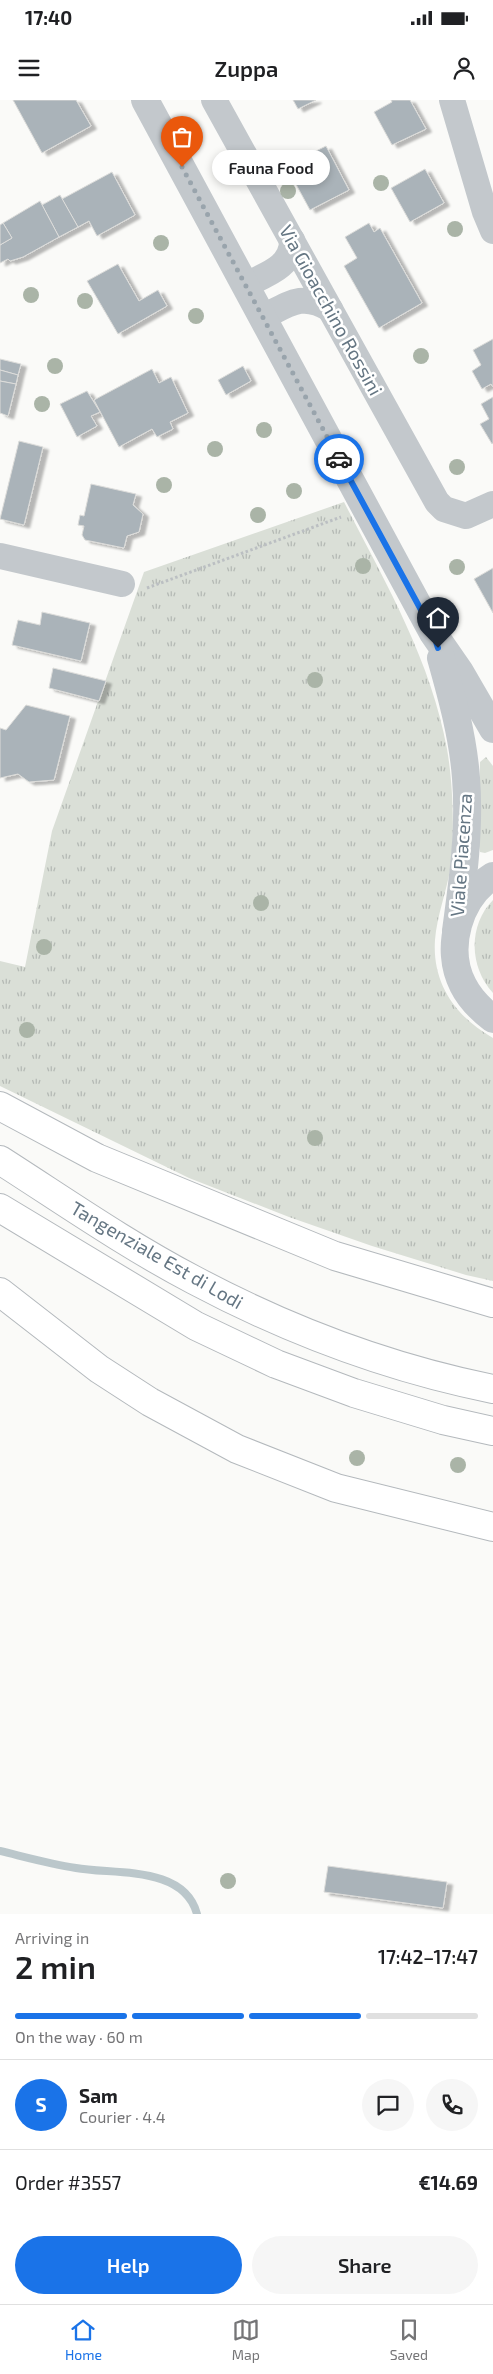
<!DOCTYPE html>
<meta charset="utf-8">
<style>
:root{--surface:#fff;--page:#f6f6f6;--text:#202124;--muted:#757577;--line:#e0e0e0;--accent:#1a73e8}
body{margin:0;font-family:"Exo 2",sans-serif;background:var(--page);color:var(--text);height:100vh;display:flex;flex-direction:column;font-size:19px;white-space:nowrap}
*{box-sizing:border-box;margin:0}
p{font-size:16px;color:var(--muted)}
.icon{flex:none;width:28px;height:28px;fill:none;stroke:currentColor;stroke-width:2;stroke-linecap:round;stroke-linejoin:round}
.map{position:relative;height:1814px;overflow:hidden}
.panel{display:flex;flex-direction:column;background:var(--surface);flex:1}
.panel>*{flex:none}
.pin{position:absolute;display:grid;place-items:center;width:42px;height:42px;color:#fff;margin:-51px -21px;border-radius:50% 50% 50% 0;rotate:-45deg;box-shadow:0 0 5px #0007}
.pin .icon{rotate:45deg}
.courier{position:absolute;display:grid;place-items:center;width:50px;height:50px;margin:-25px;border:4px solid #1a73e8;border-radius:50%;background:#fff;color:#222;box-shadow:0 1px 6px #0007}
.bubble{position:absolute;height:35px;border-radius:18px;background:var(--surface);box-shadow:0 2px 8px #0003;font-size:16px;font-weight:600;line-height:35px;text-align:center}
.head em{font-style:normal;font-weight:600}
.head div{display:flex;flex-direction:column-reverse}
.head{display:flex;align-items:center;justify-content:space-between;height:85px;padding:0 15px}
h1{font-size:32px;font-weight:600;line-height:38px}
.bar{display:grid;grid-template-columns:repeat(4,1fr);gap:8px 5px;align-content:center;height:60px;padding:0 15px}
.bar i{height:6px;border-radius:4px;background:var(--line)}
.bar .selected{background:var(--accent)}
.bar p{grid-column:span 4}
.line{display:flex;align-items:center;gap:12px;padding:0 15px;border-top:1px solid var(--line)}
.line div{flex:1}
.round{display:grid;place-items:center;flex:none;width:52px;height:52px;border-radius:26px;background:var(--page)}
.action{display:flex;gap:10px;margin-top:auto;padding:10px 15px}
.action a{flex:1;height:58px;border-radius:30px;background:var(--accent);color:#fff;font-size:20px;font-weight:600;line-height:58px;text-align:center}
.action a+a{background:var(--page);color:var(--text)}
.status{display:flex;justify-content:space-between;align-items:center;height:35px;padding:0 25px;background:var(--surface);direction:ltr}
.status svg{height:14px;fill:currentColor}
header{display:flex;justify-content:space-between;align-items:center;height:65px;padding:0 15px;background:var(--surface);font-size:22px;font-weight:600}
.menu{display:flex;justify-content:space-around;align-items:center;height:70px;border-top:1px solid var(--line);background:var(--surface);font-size:14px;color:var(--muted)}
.menu a{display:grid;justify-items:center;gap:2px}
.menu .selected{color:var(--accent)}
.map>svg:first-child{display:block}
</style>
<div class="status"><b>17:40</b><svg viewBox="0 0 49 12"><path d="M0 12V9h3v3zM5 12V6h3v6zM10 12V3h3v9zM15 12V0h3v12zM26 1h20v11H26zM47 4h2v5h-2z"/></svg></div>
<header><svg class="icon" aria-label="menu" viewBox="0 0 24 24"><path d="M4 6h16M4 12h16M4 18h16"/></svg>Zuppa<svg class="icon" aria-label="person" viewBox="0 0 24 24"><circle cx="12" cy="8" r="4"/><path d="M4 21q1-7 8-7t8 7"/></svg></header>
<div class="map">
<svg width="493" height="1814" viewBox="0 0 493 1814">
<defs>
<pattern id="grass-tufts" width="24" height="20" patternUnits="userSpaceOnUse" patternTransform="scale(1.25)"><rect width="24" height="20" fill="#dadfd7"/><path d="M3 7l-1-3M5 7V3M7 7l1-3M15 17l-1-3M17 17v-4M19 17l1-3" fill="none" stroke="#b4b9b4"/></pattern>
<filter id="shadow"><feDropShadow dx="5.5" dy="3" stdDeviation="1" flood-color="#0004"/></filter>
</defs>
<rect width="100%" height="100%" fill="#fafaf8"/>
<g fill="url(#grass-tufts)">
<path d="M344 402C385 482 431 560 447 649 453 683 455 735 450 770 446 793 437 816 435 840 432 884 456 917 493 938V1181L466 1175 372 1146 289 1117 189 1078 0 986V861L25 867 52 731 144 472Z"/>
<path d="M486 657 493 666V750L485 753 480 752 479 746 480 662Z"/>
<path d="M493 800V893C469 867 468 825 493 800Z"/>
</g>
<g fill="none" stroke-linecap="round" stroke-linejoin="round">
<path stroke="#bbc7cb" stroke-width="8" d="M0 1751C25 1757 50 1764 76 1768 114 1775 184 1765 197 1814"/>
</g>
<g fill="#aab3b9" stroke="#dcdcda" filter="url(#shadow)">
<path d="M13 0H76L91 26 42 53Z"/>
<path d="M293 0H316L298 9Z"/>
<path d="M391 0H410L426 29 392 45 374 12 392 2Z"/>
<path d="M326 46 349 90 310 110 286 66Z"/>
<path d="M425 69 444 103 410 122 391 88Z"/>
<path d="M112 72 135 115 97 136 89 121 78 127 62 99Z"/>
<path d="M60 95 78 127 59 137 42 105Z"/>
<path d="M40 101 59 137 23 157 10 161 8 159 0 163V145L12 138 3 123Z"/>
<path d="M3 123 12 138 0 145V125Z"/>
<path d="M369 123 374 132 380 128 422 203 379 228 344 166 357 158 345 137Z"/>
<path d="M118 164 139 201 158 190 167 206 118 234 87 181Z"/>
<path d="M493 239V287L491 284 482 289 472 271 481 265 473 250Z"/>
<path d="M0 259 21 264 18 275 0 270Z"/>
<path d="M243 266 251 281 226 295 218 280Z"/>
<path d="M152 269 159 283 171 277 188 313 170 322 173 329 157 337 152 329 119 347 94 300Z"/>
<path d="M0 270 18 275 16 284 0 281Z"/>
<path d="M0 281 16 284 8 316 0 313Z"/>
<path d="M87 291 100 312 91 316 97 326 77 337 60 304Z"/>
<path d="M493 297V343L492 344 480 324 489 319 481 304Z"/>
<path d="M19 341 43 347 24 425 0 419Z"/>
<path d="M91 384 136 394 133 405 143 414 139 432 127 436 124 448 85 440 82 435 84 426 78 425 80 415 84 416Z"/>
<path d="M493 468V513L474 479Z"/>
<path d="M42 512 90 523 81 561 12 545 18 520 40 525Z"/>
<path d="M53 568 106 581 99 601 49 588Z"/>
<path d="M26 605 70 616 54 680 29 682 18 674 0 678V628L6 630Z"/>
<path d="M328 1766 447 1782 443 1808 324 1792Z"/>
</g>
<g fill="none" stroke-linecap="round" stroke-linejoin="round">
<defs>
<g id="trunk">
<path d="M0 1006 97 1058 335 1156 493 1203"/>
<path d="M0 1060C64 1101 127 1145 194 1180 288 1230 389 1268 493 1289"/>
<path d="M0 1108 196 1226 276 1264 354 1293 443 1320 493 1331"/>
<path d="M0 1192 99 1269 150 1302 237 1349 336 1388 493 1427"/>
</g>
</defs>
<use href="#trunk" stroke="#b4b9bd" stroke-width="30"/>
<path stroke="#bbbfc2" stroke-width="3" stroke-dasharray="2.5 2.5" stroke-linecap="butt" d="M147 488 341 417"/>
<g stroke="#c3c8cc" stroke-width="26">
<path d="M214 0 437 402 444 409 466 416 493 404"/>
<path d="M452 0 485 112 493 131"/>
<path d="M245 185C265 175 293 167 292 140"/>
<path d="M263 217C289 204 302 192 330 209"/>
<path d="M0 456 122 484"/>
</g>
<g stroke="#c3c8cc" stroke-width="28">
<path d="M145 0 433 533 460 572 493 629"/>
<path d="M441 558C452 597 463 637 466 678 470 729 463 780 456 831"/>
<path d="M493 776C459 797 444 848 463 885 470 899 480 909 493 919"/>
</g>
<use href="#trunk" stroke="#fff" stroke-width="28"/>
</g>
<g fill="#aab4a7">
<circle cx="381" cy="83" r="8"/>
<circle cx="288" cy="91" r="8"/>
<circle cx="455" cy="129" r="8"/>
<circle cx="161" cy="143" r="8"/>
<circle cx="31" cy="195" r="8"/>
<circle cx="85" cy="201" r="8"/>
<circle cx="196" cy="216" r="8"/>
<circle cx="421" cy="256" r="8"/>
<circle cx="55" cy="266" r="8"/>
<circle cx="42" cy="304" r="8"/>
<circle cx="264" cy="330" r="8"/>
<circle cx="215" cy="349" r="8"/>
<circle cx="457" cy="367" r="8"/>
<circle cx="164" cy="385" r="8"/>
<circle cx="294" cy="391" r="8"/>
<circle cx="258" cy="415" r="8"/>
<circle cx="363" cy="466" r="8"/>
<circle cx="457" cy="467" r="8"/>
<circle cx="315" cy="580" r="8"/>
<circle cx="261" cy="803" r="8"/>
<circle cx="44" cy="847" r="8"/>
<circle cx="27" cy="930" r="8"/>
<circle cx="315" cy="1038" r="8"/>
<circle cx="357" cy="1358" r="8"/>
<circle cx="458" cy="1365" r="8"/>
<circle cx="228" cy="1781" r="8"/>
</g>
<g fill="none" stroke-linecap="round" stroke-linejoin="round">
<path stroke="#99a4ac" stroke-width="5" stroke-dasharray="0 9" d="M182 67 339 359"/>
<path stroke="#1a73e8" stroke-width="6" d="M339 359 433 532 438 548"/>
</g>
<g text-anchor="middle" stroke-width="5" stroke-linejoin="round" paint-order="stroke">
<g font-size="19" fill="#657683" stroke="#fff">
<text transform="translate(331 210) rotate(61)" y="7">Via Gioacchino Rossini</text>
<text transform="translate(461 755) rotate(-86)" y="7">Viale Piacenza</text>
<text transform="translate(157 1155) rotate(30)" y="7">Tangenziale Est di Lodi</text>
</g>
</g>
</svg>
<div class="pin" style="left:182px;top:67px;background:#ea580c"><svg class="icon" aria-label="bag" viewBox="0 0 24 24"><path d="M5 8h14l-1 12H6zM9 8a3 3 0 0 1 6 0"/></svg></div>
<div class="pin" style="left:438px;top:548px;background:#1f2937"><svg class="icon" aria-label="home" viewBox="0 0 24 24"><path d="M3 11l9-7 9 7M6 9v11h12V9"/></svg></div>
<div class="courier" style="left:339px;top:359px"><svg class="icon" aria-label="car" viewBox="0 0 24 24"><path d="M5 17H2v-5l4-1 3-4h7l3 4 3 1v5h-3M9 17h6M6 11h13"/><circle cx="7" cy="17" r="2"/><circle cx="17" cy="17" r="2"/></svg></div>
<div class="bubble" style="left:212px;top:50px;width:118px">Fauna Food</div>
</div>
<section class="panel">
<div class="head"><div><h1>2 min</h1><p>Arriving in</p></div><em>17:42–17:47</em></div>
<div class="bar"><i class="selected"></i><i class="selected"></i><i class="selected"></i><i></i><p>On the way · 60 m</p></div>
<div class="line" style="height:90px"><b class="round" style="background:var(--accent);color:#fff">S</b><div><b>Sam</b><p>Courier · 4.4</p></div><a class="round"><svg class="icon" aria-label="chat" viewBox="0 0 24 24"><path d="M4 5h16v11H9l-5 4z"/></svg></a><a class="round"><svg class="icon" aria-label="phone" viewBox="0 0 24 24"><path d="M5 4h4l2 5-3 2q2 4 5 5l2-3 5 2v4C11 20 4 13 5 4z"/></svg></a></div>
<div class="line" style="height:65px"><div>Order #3557</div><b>€14.69</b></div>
<div class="action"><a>Help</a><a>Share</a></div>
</section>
<nav class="menu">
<a class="selected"><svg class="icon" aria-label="home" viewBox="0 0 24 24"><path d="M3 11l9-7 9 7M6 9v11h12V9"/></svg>Home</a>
<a><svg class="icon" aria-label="map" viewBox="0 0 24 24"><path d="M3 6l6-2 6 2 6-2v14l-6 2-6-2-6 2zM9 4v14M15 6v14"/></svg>Map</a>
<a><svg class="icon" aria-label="saved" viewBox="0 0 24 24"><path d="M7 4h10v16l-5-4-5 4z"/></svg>Saved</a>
</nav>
